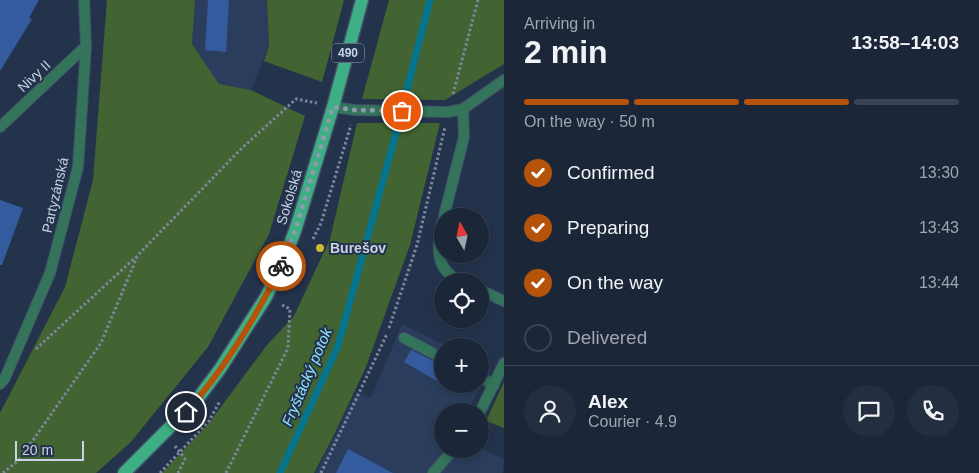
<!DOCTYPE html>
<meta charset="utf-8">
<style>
:root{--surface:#1b2639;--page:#242e41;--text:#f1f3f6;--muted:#a0a5ae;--line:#394353;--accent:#b45309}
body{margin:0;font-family:Helvetica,sans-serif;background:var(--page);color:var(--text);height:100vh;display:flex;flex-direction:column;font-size:19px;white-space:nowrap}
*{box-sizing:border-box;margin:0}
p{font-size:16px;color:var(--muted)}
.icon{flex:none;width:28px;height:28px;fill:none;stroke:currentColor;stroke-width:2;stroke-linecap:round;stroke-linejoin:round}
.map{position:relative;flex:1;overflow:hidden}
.panel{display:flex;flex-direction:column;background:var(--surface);width:475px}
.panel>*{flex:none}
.needle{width:32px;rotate:351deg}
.tools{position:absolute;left:434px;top:208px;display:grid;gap:10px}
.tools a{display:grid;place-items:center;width:55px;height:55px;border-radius:50%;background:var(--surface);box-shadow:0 2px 8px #0003,0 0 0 1px var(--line);font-size:25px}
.scale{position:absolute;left:15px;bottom:12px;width:69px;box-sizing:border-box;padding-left:5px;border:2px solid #c9d3e3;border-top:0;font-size:14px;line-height:18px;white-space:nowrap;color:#c9d3e3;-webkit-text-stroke:4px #24334c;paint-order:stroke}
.pin{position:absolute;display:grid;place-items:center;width:42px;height:42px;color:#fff;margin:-21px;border:2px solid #fff;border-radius:50%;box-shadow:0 1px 5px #0007}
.courier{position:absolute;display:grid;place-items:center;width:50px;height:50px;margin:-25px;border:4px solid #b45309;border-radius:50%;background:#fff;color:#222;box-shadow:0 1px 6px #0007}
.overview em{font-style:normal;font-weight:700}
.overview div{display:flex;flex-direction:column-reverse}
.overview{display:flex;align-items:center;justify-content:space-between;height:85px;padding:0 20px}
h1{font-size:32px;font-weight:700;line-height:38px}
.bar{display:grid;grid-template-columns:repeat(4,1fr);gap:8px 5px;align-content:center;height:60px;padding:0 20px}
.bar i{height:6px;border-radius:4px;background:var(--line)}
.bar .current{background:var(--accent)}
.bar p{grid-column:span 4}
.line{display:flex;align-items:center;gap:12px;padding:0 20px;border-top:1px solid var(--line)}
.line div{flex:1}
.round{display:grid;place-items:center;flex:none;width:52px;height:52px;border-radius:26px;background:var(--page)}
ol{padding:0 20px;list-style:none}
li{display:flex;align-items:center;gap:15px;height:55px}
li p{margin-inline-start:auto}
li .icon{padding:5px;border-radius:50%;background:var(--accent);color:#fff;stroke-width:4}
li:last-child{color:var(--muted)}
li i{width:28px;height:28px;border:2px solid var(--line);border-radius:50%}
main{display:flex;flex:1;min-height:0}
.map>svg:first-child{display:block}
</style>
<main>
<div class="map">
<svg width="504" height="473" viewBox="0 0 504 473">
<rect width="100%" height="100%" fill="#24334c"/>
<g fill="#2a3d5c">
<path d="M195 0H267L269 46 251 90 219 84 192 44Z"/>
<path d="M402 324 446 346H442V384H480V364L492 370 466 411H442V449L480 448 504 459 502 473H316L357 392 371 398Z"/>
</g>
<g fill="#426332">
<path d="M107 0H195L192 44 219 84 251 90 305 116 269 234 208 347 130 443 96 473H0V413L65 287 93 180Z"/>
<path d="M267 0H344L322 82 264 61 269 46Z"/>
<path d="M389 0H504V64L445 100 362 99Z"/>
<path d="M357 123H440L410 245 366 367 333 437 314 473H162L209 423 267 345 294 316 330 239Z"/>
<path d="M504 382V428L486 421Z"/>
</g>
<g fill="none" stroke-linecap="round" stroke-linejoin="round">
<path stroke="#05748c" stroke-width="7" d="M280 473 338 346 393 144 430 0"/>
</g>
<g fill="#345b9d">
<path d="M0 0H39L29 18 32 19 0 71Z"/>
<path d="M208 0H229L226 52 205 50Z"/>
<path d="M0 200 23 208 2 265H0Z"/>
<path d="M411 350 442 365V384L404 362Z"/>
<path d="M348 449 393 473H336Z"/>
</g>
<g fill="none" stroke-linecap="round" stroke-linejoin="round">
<defs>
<g id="service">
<path d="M404 338 442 358"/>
<path d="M480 377 494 385"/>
<path d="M480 412 504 363"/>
<path d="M433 473 454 449"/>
</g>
<g id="minor">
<path d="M333 107 355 110 448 112 463 109 504 80"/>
<path d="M0 127 86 46"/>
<path d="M444 216 464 137 463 109"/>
<path d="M442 222C437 246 434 269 460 281"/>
<path d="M480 290 504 301"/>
<path d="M0 384 5 378 50 273 78 167 86 46 84 0"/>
</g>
<path id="primary" d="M124 473 196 401 220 369 266 297 282 264 295 231 333 107 362 0"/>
</defs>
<use href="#service" stroke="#425067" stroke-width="12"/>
<use href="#minor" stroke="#425067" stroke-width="12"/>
<use href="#primary" stroke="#425067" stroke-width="15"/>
<g stroke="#7b879c" stroke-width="3" stroke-dasharray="2.5 2.5" stroke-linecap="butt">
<path d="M453 94 478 0"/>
<path d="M313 239 321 223 351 125"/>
<path d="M389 328 417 245 445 127"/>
<path d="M36 349 137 256 241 149 296 99 317 103"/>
<path d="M175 446 185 459 178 473"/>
<path d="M3 473 19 460 101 343 137 257"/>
<path d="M160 473 209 421 220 401"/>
<path d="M226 473 288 348 290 309 282 305"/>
<path d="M321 473 387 334"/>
</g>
<use href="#service" stroke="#33745a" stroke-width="10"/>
<use href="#minor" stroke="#33745a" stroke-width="10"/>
<use href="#primary" stroke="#3eae84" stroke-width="12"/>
</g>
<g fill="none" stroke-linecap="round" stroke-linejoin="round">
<path stroke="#8f9bae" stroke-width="5" stroke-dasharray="0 9" d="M281 266 295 231 333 107 355 110 402 111"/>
<path stroke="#b45309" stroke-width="6" d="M186 412C222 373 258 314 281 266"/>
</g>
<circle fill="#cfb837" stroke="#24334c" stroke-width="2" cx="320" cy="248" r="5"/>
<g text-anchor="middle" stroke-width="4" stroke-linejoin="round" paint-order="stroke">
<rect fill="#24334c" stroke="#98a3b6" stroke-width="1" x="332" y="43.5" width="32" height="19" rx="4"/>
<g font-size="12" font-weight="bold" fill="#c9d3e3">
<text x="348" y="57">490</text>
</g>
<g font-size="14" fill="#c9d3e3" stroke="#24334c">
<text transform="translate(34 76) rotate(-43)" y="5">Nivy II</text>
<text transform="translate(55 195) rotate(-77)" y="5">Partyzánská</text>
<text transform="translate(289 197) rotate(-73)" y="5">Sokolská</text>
</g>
<g font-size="14" font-weight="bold" fill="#c9d3e3" stroke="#24334c" text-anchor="start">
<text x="330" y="253">Burešov</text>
</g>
<g font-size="15" font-style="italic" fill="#90e3fc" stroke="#24334c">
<text transform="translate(307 377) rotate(-67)" y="5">Fryštácký potok</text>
</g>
</g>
</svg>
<div class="tools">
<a><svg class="needle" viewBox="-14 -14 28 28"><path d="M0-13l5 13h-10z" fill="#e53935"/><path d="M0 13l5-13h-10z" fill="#a0a5ae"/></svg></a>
<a><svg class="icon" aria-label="locate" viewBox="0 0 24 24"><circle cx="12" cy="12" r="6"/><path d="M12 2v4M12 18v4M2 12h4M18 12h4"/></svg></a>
<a>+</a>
<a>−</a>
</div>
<div class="scale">20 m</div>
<div class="pin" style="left:402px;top:111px;background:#ea580c"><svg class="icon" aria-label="bag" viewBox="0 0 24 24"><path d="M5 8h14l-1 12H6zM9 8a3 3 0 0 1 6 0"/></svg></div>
<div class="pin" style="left:186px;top:412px;background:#1f2937"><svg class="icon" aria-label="home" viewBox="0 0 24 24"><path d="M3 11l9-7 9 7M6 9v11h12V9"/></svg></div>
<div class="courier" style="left:281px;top:266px"><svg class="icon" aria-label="bike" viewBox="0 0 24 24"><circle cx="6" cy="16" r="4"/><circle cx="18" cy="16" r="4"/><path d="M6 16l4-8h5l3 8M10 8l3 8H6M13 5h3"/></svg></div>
</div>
<section class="panel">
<div class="overview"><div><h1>2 min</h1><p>Arriving in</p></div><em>13:58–14:03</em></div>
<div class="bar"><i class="current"></i><i class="current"></i><i class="current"></i><i></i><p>On the way · 50 m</p></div>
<ol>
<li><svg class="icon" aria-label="check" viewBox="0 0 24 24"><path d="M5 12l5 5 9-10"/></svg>Confirmed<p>13:30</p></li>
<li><svg class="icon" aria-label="check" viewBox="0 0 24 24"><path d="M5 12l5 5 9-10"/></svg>Preparing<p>13:43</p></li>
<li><svg class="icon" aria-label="check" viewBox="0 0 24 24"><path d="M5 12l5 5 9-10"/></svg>On the way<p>13:44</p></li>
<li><i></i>Delivered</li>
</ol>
<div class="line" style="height:90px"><a class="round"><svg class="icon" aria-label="person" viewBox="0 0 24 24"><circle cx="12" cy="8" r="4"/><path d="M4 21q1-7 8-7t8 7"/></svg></a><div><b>Alex</b><p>Courier · 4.9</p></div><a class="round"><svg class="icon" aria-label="chat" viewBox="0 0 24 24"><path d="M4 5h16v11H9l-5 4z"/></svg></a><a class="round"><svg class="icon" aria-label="phone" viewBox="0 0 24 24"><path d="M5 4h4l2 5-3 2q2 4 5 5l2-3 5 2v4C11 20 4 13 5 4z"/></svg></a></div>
</section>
</main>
